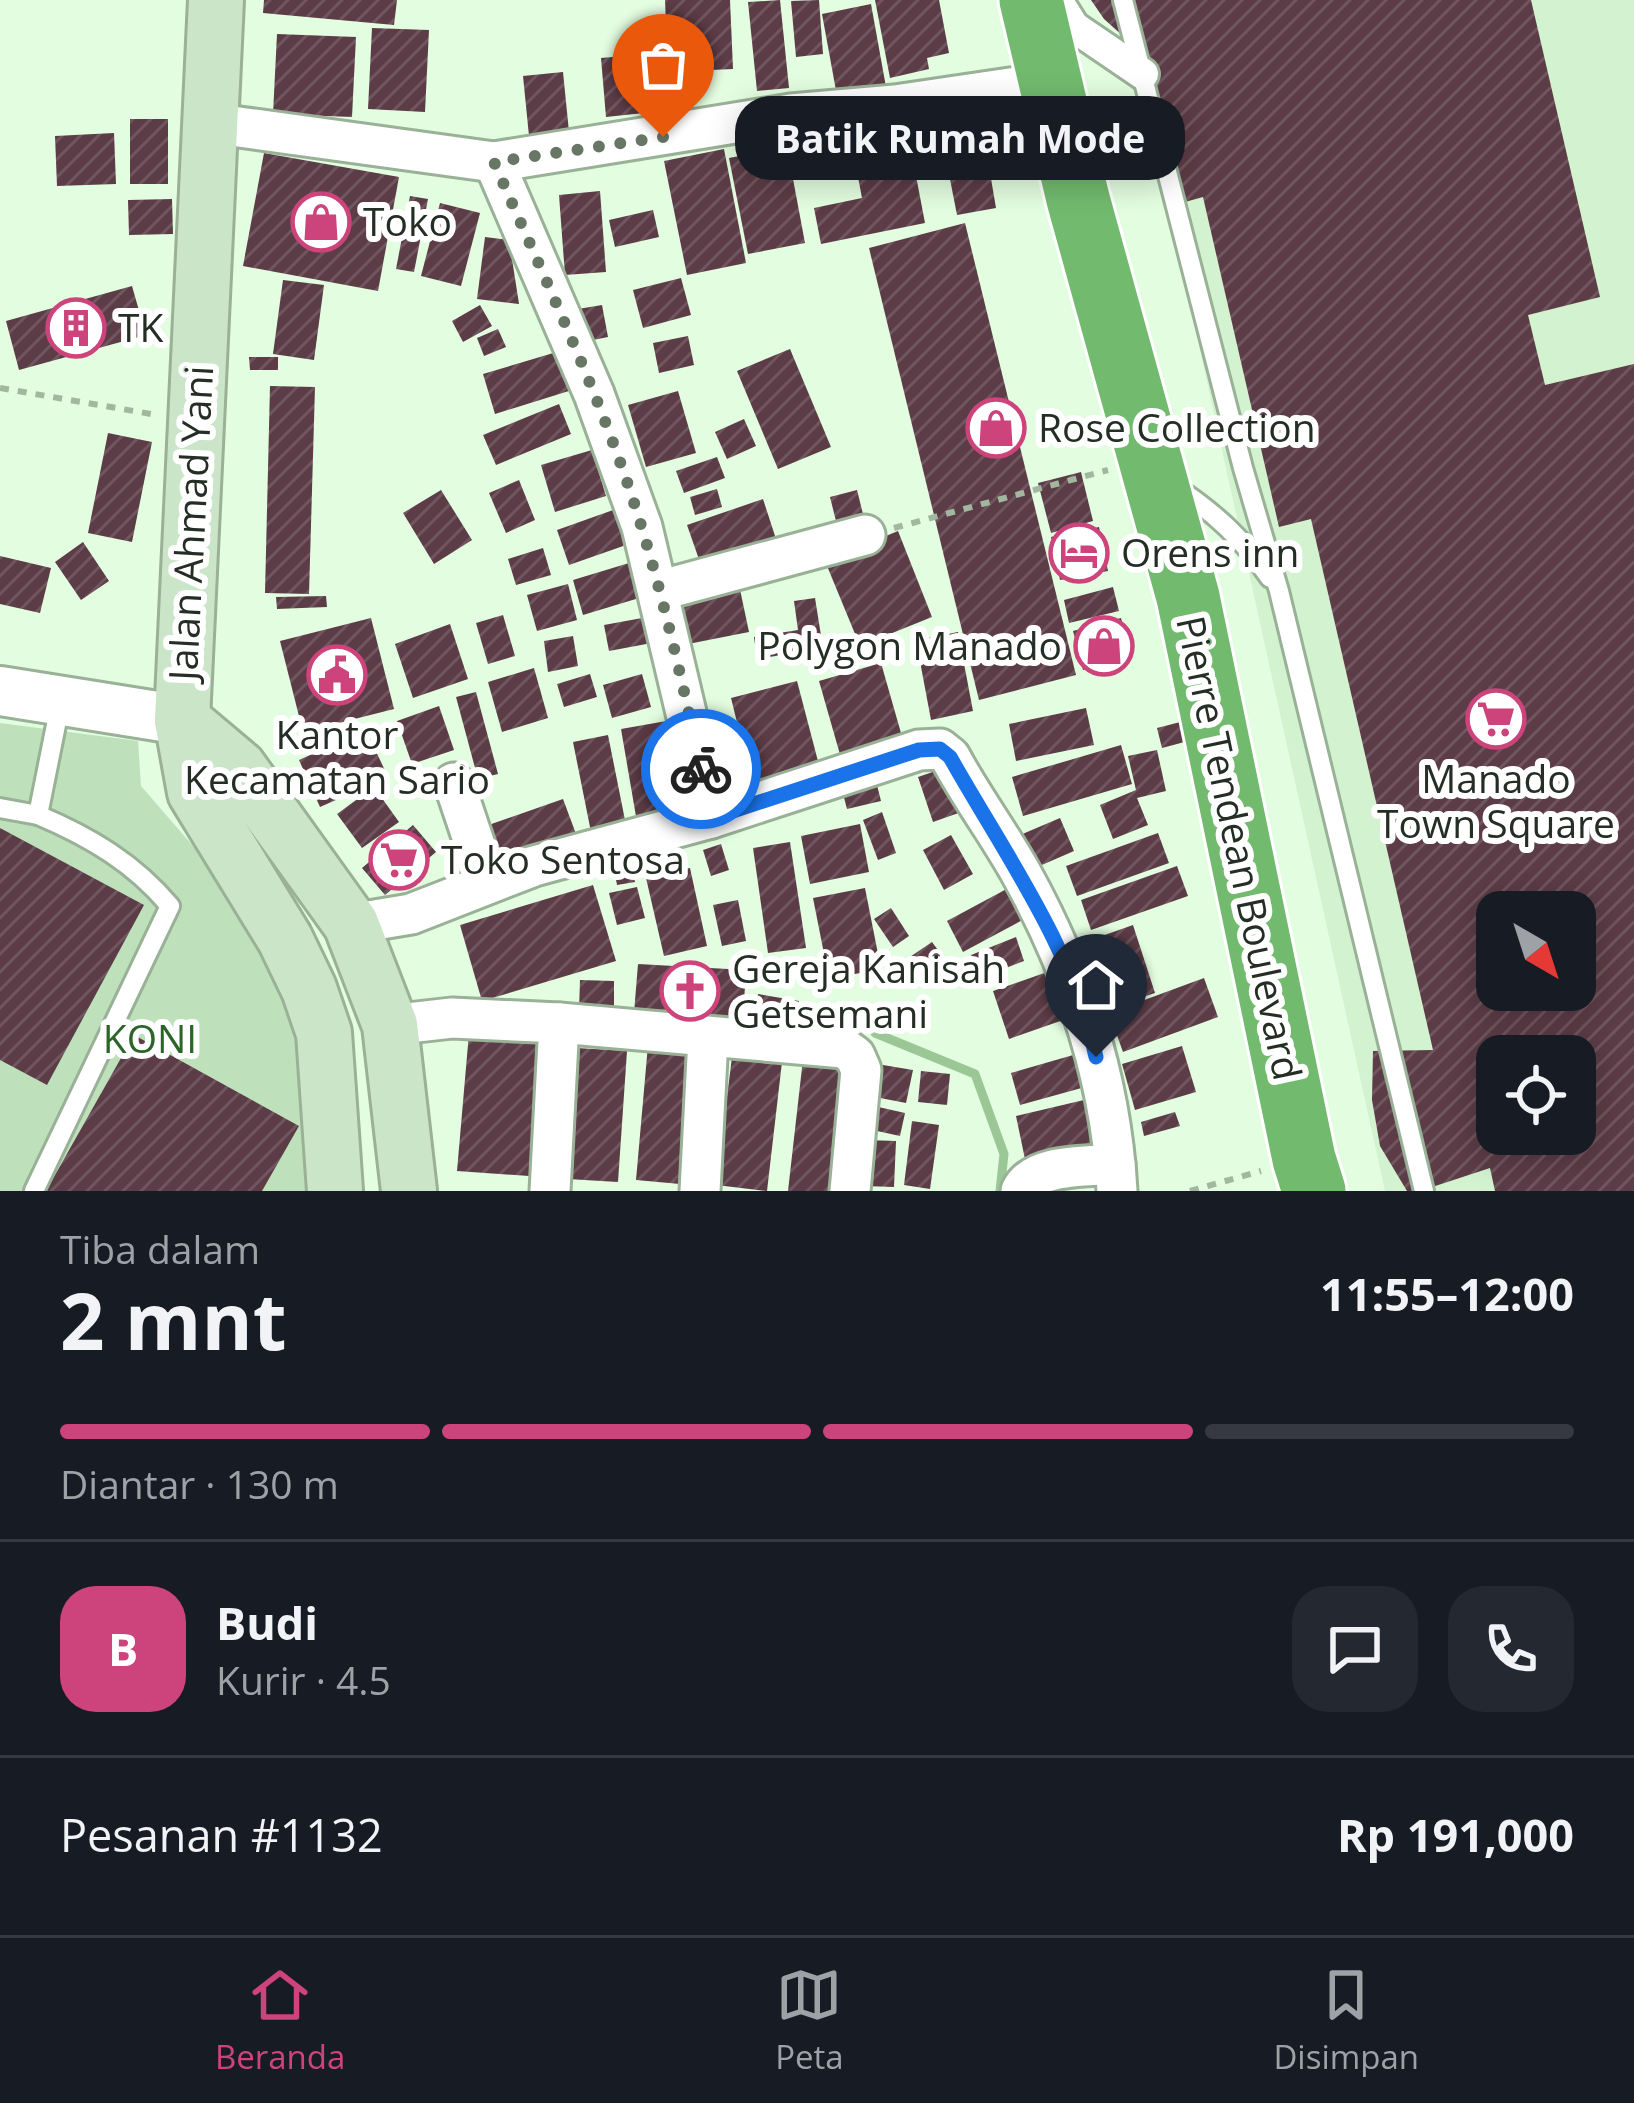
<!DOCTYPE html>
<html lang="id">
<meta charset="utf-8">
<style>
:root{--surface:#171b24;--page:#242831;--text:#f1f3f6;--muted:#9ea1a6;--line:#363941;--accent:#cd437b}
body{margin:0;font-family:"Open Sans",sans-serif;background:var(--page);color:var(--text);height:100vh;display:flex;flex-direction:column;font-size:45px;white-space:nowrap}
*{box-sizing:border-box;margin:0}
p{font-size:39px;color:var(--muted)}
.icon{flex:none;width:66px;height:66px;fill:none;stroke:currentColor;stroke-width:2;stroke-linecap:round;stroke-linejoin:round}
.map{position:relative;height:1191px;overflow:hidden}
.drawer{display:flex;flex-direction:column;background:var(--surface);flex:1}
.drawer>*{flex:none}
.needle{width:78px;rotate:141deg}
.tools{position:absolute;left:1476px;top:891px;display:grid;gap:24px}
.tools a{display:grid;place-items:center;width:120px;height:120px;border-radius:24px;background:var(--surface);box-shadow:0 6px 30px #0003;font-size:60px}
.pin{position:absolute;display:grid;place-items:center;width:102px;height:102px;color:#fff;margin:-123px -51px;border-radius:50% 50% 50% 0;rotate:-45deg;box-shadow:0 0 12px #0007}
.pin .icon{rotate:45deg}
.courier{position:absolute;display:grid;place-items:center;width:120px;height:120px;margin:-60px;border:9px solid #1a73e8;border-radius:50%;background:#fff;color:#222;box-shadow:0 3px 15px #0007}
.bubble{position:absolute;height:84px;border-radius:36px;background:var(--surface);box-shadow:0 6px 30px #0003;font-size:39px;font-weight:700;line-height:84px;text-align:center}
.overview em{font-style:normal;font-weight:700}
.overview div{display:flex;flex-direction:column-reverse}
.overview{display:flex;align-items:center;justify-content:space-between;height:204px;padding:0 60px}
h1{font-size:78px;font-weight:700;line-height:90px}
.bar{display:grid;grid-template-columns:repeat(4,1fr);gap:18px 12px;align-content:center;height:144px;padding:0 60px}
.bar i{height:15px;border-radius:9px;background:var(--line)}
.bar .on{background:var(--accent)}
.bar p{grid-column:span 4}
.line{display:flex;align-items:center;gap:30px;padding:0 60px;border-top:3px solid var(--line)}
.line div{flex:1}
.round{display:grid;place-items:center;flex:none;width:126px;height:126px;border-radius:36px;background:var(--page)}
.menu{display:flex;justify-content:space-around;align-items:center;height:168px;border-top:3px solid var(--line);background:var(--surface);font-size:33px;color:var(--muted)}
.menu a{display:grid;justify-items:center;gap:6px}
.menu .on{color:var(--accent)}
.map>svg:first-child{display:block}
</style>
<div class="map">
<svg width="1634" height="1191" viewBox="0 0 1634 1191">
<defs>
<pattern id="building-hatch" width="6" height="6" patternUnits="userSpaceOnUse" patternTransform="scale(3)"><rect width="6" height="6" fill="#5c3c46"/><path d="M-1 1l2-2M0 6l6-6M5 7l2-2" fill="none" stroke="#70565e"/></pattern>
</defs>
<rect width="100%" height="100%" fill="#e3fde0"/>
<path fill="#d2f2d0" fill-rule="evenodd" d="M1123 0H1634V1191H1385ZM1497 912H1575V990H1497ZM1497 1056H1575V1134H1497Z"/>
<path fill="#bee1bb" d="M0 723 138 741 141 786 252 914 294 988 319 1191H0Z"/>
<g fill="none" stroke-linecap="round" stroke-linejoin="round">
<path stroke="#9bc797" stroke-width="9" d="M875 1033 975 1074 1004 1154 1000 1191"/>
</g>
<g fill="url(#building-hatch)" fill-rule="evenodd">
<path d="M264 0H397L394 25 263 13Z"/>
<path d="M665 0H730L733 69 668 72Z"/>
<path d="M780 0 789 88 757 91 748 2Z"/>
<path d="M819 0 823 54 796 57 791 1Z"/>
<path d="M875 0H939L949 53 927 58 929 69 890 78Z"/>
<path d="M1091 0H1531L1600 297 1528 315 1545 385 1634 364V1191H1495L1490 1168 1420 1191H1407L1380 1146 1372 1100 1373 1051 1433 1050 1311 519 1279 527 1203 197 1185 202 1143 54 1104 19ZM1497 912H1575V990H1497ZM1497 1056H1575V1134H1497Z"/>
<path d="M871 4 886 87 837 96 822 14Z"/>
<path d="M372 28 429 30 425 112 368 109Z"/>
<path d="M277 34 356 37 352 117 273 114Z"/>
<path d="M657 53 663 111 606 117 601 58Z"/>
<path d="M563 72 569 132 529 136 523 76Z"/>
<rect x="130" y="119" width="38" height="65"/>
<path d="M114 133 116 184 57 186 55 136Z"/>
<path d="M908 134 925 223 821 244 814 208 862 198 852 145Z"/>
<path d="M787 147 805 243 748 254 729 158Z"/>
<path d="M724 149 746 263 687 275 664 161Z"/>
<path d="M264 153 399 177 378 291 243 266Z"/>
<path d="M989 167 996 208 957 215 949 174Z"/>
<path d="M600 191 606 272 565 275 559 195Z"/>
<path d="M410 196 428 199 414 272 396 269Z"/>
<path d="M172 199 173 234 129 235 128 200Z"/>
<path d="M440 203 480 213 461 286 421 276Z"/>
<path d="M653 210 659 237 615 247 609 220Z"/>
<path d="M965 223 1076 675 979 700 869 248Z"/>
<path d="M485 237 509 240 519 304 477 299Z"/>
<path d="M681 278 691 315 643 328 633 290Z"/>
<path d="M283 280 324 285 314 360 273 354Z"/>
<path d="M132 286 146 335 19 370 6 321Z"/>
<path d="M480 305 492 326 463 342 452 321Z"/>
<path d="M602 305 608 337 578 343 572 310Z"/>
<path d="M498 329 506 347 484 356 477 338Z"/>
<path d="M688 336 694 365 659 373 653 343Z"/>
<path d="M790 349 831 447 778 469 737 371Z"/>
<path d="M560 351 572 390 495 414 483 374Z"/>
<path d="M249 357H278V370H250Z"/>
<path d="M270 386 315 387 309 594 265 593Z"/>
<path d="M678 391 696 453 646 467 628 405Z"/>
<path d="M559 404 571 434 496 465 483 435Z"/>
<path d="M744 419 756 446 727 459 715 432Z"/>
<path d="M108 433 152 442 132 542 88 533Z"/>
<path d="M592 450 606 496 555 512 541 465Z"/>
<path d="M717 457 725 478 684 493 676 471Z"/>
<path d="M1081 472 1093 521 1051 533 1038 483Z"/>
<path d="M519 480 535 520 506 533 489 493Z"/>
<path d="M717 489 722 507 695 515 690 497Z"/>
<path d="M441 490 472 540 434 564 403 513Z"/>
<path d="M857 490 863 514 836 521 830 497Z"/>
<path d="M763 499 777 542 702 568 687 525Z"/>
<path d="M616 509 629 544 569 565 557 530Z"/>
<path d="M1099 527 1108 571 1060 580 1051 537Z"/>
<path d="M898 531 932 617 860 646 825 561Z"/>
<path d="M83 542 109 581 81 600 55 562Z"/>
<path d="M543 548 551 575 516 585 508 559Z"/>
<path d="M0 556 51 568 40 613 0 604Z"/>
<path d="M639 560 649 595 583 615 573 580Z"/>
<path d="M738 580 749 632 688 644 678 592Z"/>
<path d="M568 584 577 620 537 631 527 595Z"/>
<path d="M1113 587 1119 611 1069 623 1064 600Z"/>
<path d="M326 596 327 607 277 609 276 597Z"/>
<path d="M815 598 823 648 757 659 754 637 798 630 794 601Z"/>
<path d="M503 615 515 656 488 664 476 623Z"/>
<path d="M653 616 657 642 609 651 604 625Z"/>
<path d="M371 618 394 709 303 732 280 641Z"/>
<path d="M1121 618 1131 657 1083 670 1073 631Z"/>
<path d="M450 624 468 679 413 698 395 644Z"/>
<path d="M958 632 973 711 931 720 916 640Z"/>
<path d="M573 636 578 666 548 672 544 641Z"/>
<path d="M881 663 903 740 841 758 819 681Z"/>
<path d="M534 668 548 718 502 732 488 682Z"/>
<path d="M590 674 597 697 564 707 557 684Z"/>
<path d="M642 674 651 707 612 718 603 685Z"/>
<path d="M797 681 819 765 752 783 731 698Z"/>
<path d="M476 692 498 774 478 779 456 697Z"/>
<path d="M439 706 454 750 412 764 397 721Z"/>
<path d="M1086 708 1094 745 1016 761 1009 724Z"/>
<path d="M678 719 696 818 638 828 621 729Z"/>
<path d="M1188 720 1192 740 1162 748 1157 728Z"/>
<path d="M366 730 388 777 320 807 299 760Z"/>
<path d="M608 735 627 830 592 837 573 742Z"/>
<path d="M1121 745 1132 784 1023 816 1012 777Z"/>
<path d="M1157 750 1166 791 1137 798 1148 825 1113 839 1100 805 1136 790 1128 756Z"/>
<path d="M953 765 967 810 933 822 918 777Z"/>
<path d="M876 781 881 801 847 809 842 790Z"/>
<path d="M374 787 399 822 362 848 337 814Z"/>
<path d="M563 799 579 842 495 872 480 828Z"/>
<path d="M882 812 896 853 878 860 863 820Z"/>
<path d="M1060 818 1074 851 1028 871 1013 838Z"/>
<path d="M860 824 869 872 810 884 801 836Z"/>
<path d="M413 825 436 852 385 895 362 868Z"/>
<path d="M0 828 144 905 47 1085 0 1060Z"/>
<path d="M1158 833 1169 863 1077 896 1066 866Z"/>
<path d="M951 835 973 874 944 890 923 850Z"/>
<path d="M790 842 806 948 768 953 753 848Z"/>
<path d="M721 844 729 870 711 876 703 850Z"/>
<path d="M681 850 685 864 645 877 641 863Z"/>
<path d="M630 860 635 882 617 885 613 864Z"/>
<path d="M1177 866 1188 896 1091 930 1081 900Z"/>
<path d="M690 868 707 946 664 956 646 878Z"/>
<path d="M593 885 616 961 482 1001 460 925Z"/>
<path d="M1014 885 1030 916 963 952 947 921Z"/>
<path d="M637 887 645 918 617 925 609 893Z"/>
<path d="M865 888 881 969 829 979 813 898Z"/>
<path d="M738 900 746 941 722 946 713 905Z"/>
<path d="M891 908 909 936 893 947 874 919Z"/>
<path d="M1133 925 1155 993 1122 1004 1099 937Z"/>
<path d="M1093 935 1112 998 1087 1006 1068 943Z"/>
<path d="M1016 937 1024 961 980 978 971 955Z"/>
<path d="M932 942 943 957 912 978 901 963Z"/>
<path d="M638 964 746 970 743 1019 634 1013Z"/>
<path d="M1050 971 1066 1019 1009 1039 993 991Z"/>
<path d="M1204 978 1218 1017 1123 1052 1109 1013Z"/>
<path d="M580 980 614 981V1011H579Z"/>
<path d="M758 994 799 1001 794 1034 752 1027Z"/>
<path d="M469 1033 540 1038 529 1176 457 1171Z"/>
<path d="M134 1035 299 1126 262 1191H46Z"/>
<path d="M648 1045 701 1049 691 1185 636 1180Z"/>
<path d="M1182 1046 1196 1092 1135 1110 1122 1064Z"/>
<path d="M577 1048 627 1051 618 1182 568 1179Z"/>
<path d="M1087 1051 1096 1084 1020 1105 1011 1073Z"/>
<path d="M732 1057 782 1062 767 1191 716 1185Z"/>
<path d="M803 1059 856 1064 842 1191H788Z"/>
<path d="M877 1064 913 1070 906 1103 870 1096Z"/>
<path d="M921 1071 950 1074 947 1105 918 1102Z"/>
<path d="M1101 1096 1112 1144 1026 1164 1016 1116Z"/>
<path d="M874 1106 905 1113 900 1136 868 1129Z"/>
<path d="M1175 1112 1180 1126 1144 1136 1141 1122Z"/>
<path d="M912 1121 939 1125 930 1189 904 1185Z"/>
<path d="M866 1140 896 1141 894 1187 864 1186Z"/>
</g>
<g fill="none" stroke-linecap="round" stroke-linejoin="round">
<defs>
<g id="service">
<path d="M1123 0 1243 468 1279 591 1424 1191"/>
<path d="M1174 486C1214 512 1243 539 1270 578"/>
<path d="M0 808 38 815 60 705"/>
<path d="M34 1191 170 906C134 863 90 837 38 815"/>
</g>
<path id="pedestrian" d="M1057 0 1074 27 1143 74"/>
<g id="minor">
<path d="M210 123 494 162 791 114 895 105 1017 87"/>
<path d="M494 162 594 394 642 527 711 818"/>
<path d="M658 591 865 535"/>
<path d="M454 783 487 881"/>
<path d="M351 924 411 914 534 866 711 818 919 750 940 749 950 757C972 798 1000 835 1022 875 1076 973 1111 1080 1117 1191"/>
<path d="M390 1025 452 1018 559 1023 844 1048 855 1056 861 1070 850 1191"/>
<path d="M550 1191 559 1023"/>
<path d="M700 1191 708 1038"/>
<path d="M1021 1191C1034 1163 1088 1167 1115 1164"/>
</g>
<path id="tertiary" d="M0 691 182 720"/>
<g id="secondary">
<path d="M216 0 182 720 195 792 285 939 309 989 324 1033 335 1191"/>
<path d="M182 720 239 768 351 924 390 1025 409 1191"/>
</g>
<path id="trunk" d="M1031 0 1078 199 1188 597 1304 1159 1314 1191"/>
</defs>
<use href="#service" stroke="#99b196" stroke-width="24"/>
<use href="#pedestrian" stroke="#99b196" stroke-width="36"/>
<use href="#minor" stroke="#99b196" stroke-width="45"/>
<use href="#tertiary" stroke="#99b196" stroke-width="54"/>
<use href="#secondary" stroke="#99b196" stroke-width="60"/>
<use href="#trunk" stroke="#fff" stroke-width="69"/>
<g stroke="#a2b7a0" stroke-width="6" stroke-dasharray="9 9" stroke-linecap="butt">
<path d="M0 388 157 415"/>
<path d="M894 528 1108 470"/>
<path d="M1190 1191 1261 1171"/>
</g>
<use href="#service" stroke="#fff" stroke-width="18"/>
<use href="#pedestrian" stroke="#fff" stroke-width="30"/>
<use href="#minor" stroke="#fff" stroke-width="39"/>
<use href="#tertiary" stroke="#fff" stroke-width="48"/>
<use href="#secondary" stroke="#cae5c8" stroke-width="54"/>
<use href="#trunk" stroke="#72ba6e" stroke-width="63"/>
</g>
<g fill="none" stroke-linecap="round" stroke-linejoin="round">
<path stroke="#687666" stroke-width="12" stroke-dasharray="0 21.6" d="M663 137 494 162C539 266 588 369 625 476 658 571 680 671 701 769"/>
<path stroke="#1a73e8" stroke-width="15" d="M701 769 711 818 919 750 940 749 950 757C1004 853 1073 947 1096 1057"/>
</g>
<defs>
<symbol id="shop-ring" viewBox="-11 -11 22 22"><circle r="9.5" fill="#fff" stroke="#cd437b" stroke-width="1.5"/><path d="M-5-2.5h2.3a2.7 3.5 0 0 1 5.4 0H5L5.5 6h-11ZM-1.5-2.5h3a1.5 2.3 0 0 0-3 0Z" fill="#cd437b"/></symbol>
<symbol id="building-ring" viewBox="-11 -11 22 22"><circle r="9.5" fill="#fff" stroke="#cd437b" stroke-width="1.5"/><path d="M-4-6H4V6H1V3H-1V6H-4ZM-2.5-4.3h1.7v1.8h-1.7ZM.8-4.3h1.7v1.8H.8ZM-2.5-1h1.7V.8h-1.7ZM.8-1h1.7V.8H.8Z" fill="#cd437b"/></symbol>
<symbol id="hotel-ring" viewBox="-11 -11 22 22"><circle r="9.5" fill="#fff" stroke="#cd437b" stroke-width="1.5"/><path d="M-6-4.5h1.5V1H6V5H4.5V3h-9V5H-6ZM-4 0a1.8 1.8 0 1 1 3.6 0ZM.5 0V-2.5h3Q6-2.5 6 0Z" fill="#cd437b"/></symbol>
<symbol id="civic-ring" viewBox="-11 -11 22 22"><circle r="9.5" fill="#fff" stroke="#cd437b" stroke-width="1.5"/><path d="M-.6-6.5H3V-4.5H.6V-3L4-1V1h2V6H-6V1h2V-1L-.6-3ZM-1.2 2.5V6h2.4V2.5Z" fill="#cd437b"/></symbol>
<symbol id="supermarket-ring" viewBox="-11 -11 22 22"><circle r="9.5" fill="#fff" stroke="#cd437b" stroke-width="1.5"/><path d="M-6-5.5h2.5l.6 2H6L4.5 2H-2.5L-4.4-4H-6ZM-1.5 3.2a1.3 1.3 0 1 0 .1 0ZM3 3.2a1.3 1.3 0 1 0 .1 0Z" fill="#cd437b"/></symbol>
<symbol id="church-ring" viewBox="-11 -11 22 22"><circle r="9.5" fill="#fff" stroke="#cd437b" stroke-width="1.5"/><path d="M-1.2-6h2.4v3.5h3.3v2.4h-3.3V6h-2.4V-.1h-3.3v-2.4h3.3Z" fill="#cd437b"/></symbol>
</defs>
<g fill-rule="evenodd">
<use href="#shop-ring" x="288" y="189" width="66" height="66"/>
<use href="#building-ring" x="43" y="295" width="66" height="66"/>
<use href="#shop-ring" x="963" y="395" width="66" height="66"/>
<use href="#hotel-ring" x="1046" y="520" width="66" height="66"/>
<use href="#shop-ring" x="1071" y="613" width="66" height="66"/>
<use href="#civic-ring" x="304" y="642" width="66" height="66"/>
<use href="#supermarket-ring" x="1463" y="686" width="66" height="66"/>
<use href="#supermarket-ring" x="366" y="827" width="66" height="66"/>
<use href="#church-ring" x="657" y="958" width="66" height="66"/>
</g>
<g text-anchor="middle" stroke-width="12" stroke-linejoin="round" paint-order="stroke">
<g font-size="39" fill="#252e24" stroke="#fff" text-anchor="start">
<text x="363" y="236">Toko</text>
<text x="118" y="342">TK</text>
<text x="1038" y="442">Rose Collection</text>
<text x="1121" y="567">Orens inn</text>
<text x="1062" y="660" text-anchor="end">Polygon Manado</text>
<text x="337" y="749" text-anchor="middle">Kantor<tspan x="337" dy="45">Kecamatan Sario</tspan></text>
<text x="1496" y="793" text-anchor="middle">Manado<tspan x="1496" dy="45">Town Square</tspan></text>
<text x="441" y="874">Toko Sentosa</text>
<text x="732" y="983">Gereja Kanisah<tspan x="732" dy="45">Getsemani</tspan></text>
</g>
<g font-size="39" fill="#252e24" stroke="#fff">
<text transform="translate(191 523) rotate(-87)" y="14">Jalan Ahmad Yani</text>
<text transform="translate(1239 848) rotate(78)" y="14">Pierre Tendean Boulevard</text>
</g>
<g font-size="39" fill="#2b6527" stroke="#fff">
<text x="150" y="1053">KONI</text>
</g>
</g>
</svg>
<div class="tools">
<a><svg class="needle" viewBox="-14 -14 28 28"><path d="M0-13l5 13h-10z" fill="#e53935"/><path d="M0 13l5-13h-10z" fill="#9ea1a6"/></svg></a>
<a><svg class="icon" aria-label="locate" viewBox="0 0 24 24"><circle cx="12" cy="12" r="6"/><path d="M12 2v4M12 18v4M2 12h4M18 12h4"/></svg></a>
</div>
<div class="pin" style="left:663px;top:137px;background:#ea580c"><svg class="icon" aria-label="bag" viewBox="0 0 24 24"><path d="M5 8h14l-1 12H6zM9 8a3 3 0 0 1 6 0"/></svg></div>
<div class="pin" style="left:1096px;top:1057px;background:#1f2937"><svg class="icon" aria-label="home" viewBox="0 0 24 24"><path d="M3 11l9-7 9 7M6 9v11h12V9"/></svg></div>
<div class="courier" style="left:701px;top:769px"><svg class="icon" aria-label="bike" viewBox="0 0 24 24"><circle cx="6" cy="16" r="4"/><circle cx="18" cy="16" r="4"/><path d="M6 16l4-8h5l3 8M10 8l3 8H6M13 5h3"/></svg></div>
<div class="bubble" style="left:735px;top:96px;width:450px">Batik Rumah Mode</div>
</div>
<section class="drawer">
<div class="overview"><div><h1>2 mnt</h1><p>Tiba dalam</p></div><em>11:55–12:00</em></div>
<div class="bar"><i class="on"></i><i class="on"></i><i class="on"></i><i></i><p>Diantar · 130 m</p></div>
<div class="line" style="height:216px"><b class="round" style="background:var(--accent);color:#fff">B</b><div><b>Budi</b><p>Kurir · 4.5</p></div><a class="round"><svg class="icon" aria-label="chat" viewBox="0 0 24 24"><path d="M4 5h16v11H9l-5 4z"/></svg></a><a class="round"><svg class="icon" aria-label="phone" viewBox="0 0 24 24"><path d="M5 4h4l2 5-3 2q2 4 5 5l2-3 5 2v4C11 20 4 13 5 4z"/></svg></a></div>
<div class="line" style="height:156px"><div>Pesanan #1132</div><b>Rp 191,000</b></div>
</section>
<nav class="menu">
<a class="on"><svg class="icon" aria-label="home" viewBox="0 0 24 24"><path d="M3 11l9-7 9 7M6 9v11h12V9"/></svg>Beranda</a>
<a><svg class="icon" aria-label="map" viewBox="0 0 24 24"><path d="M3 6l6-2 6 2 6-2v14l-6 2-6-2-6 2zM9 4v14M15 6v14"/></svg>Peta</a>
<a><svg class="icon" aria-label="saved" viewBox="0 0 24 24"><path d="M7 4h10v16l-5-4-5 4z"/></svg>Disimpan</a>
</nav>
